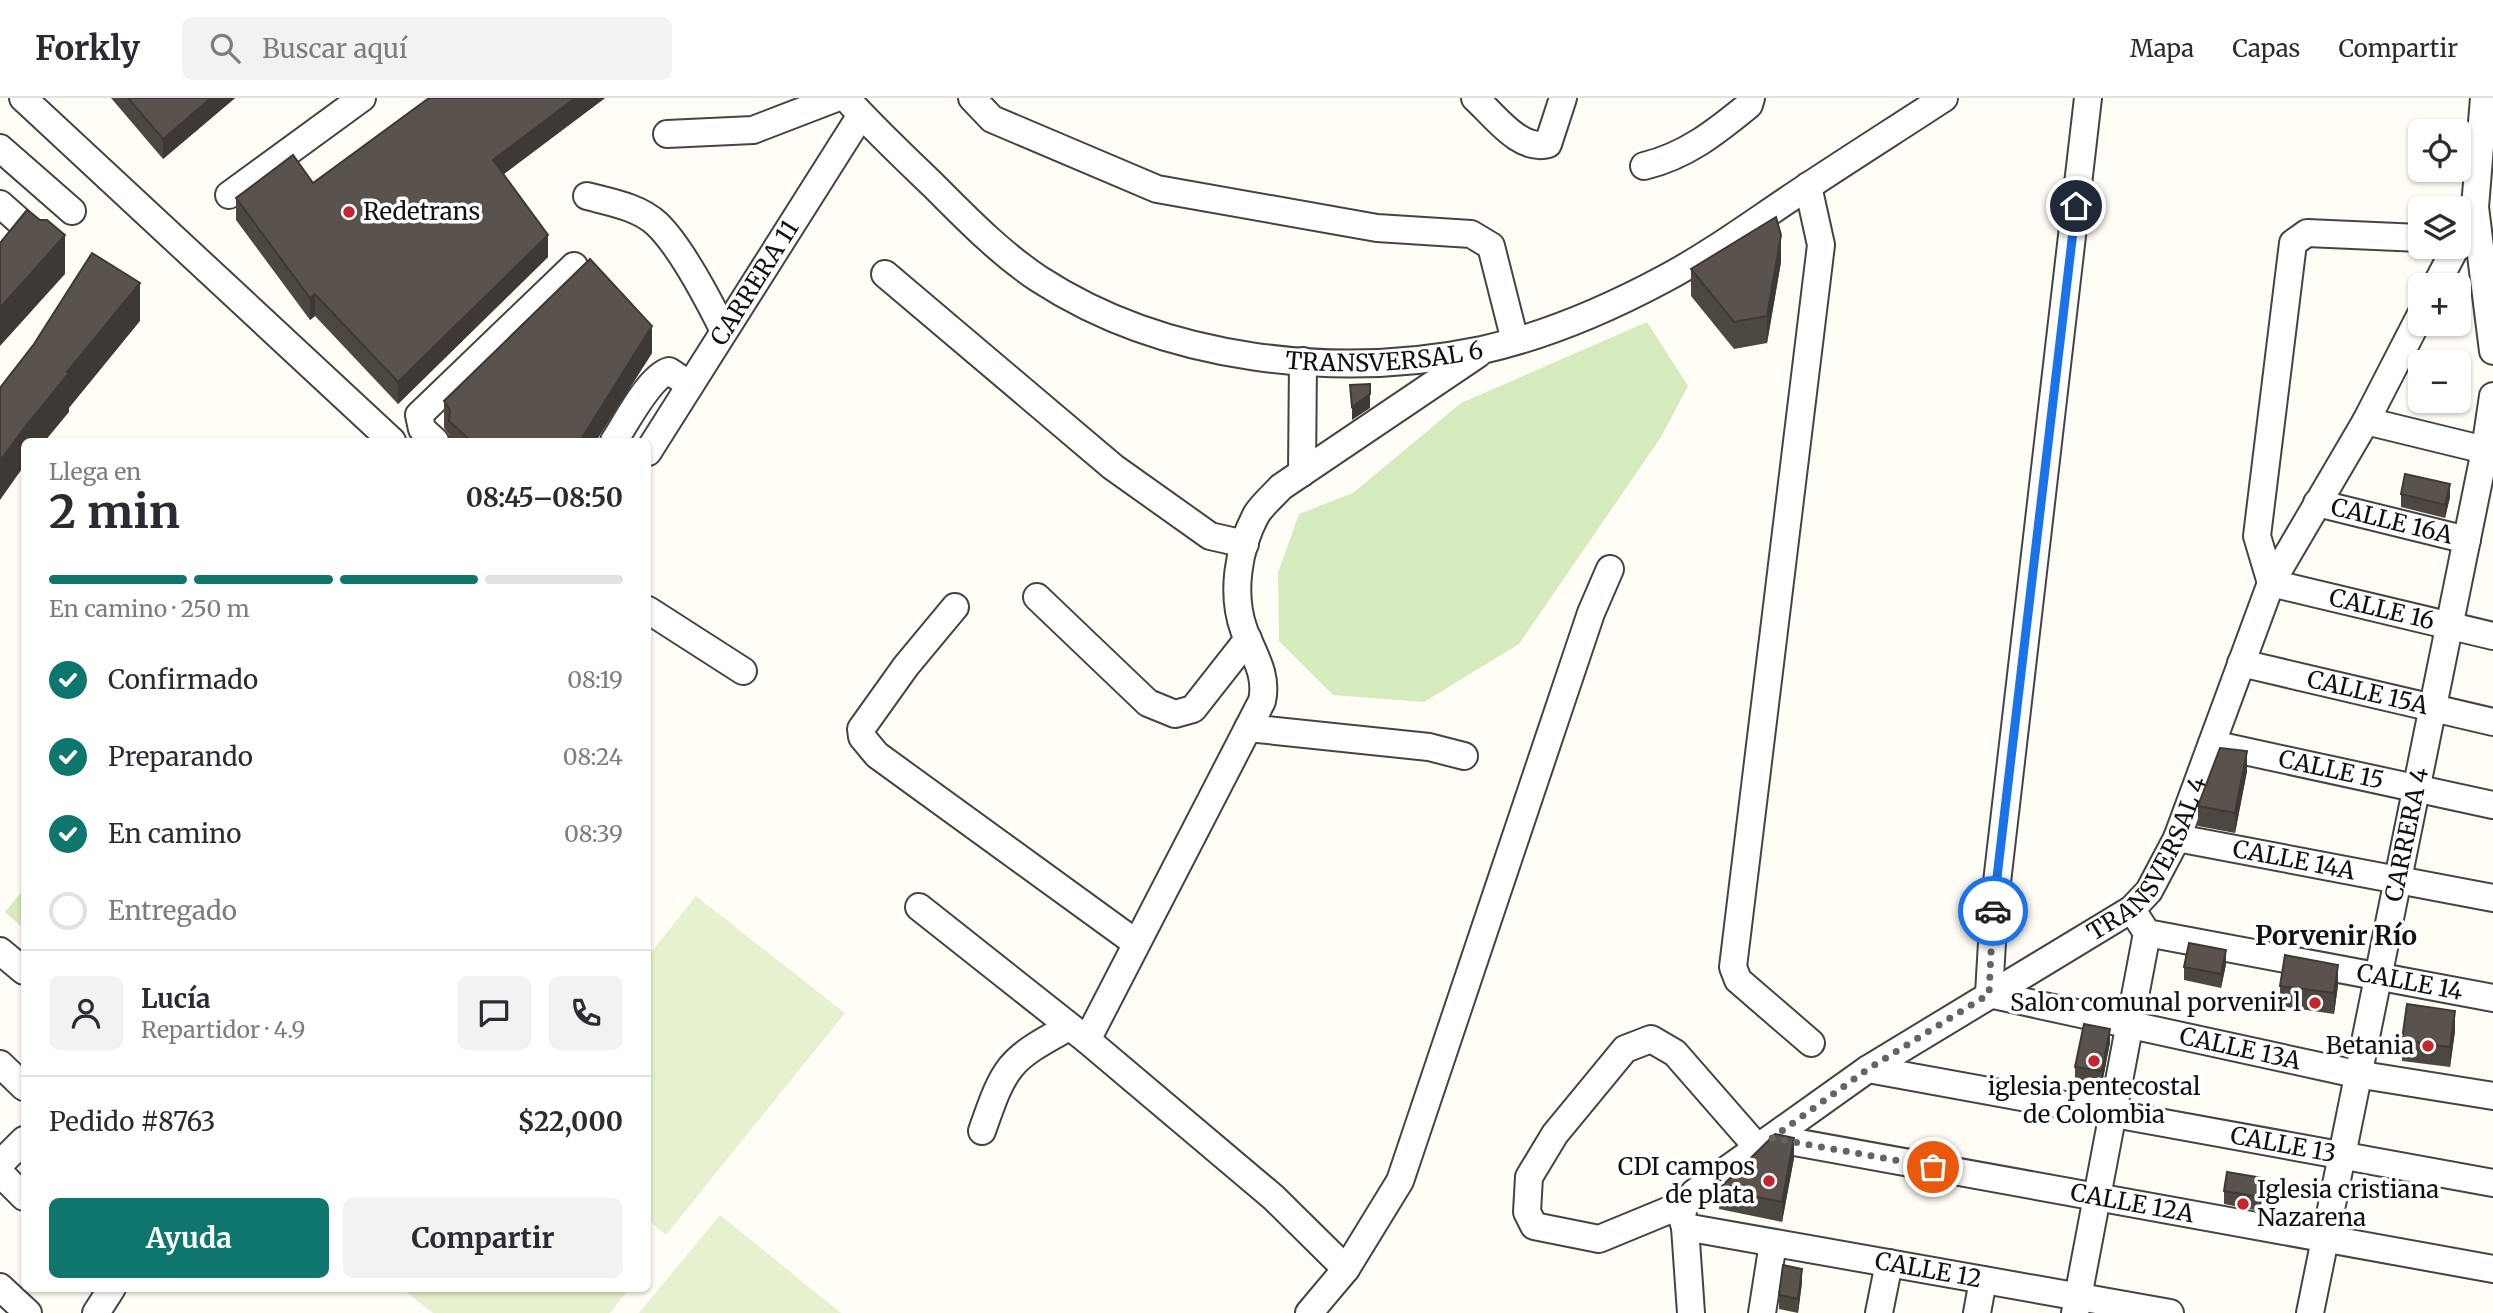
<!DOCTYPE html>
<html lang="es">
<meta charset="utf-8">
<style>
:root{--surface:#fff;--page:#f2f2f3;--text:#2b2b33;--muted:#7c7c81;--line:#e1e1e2;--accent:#0f766e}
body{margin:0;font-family:Merriweather,serif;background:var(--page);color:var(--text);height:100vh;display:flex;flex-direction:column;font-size:26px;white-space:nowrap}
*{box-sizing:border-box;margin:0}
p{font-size:23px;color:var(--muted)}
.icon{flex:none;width:38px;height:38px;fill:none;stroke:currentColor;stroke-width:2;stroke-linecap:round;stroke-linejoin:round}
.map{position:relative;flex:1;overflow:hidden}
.details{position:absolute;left:21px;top:340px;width:630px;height:854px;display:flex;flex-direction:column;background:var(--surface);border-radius:10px;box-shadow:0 2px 5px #0004}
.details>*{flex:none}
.tools{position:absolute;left:2408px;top:21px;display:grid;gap:14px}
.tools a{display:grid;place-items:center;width:63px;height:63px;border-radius:10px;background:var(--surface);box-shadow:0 2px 5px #0004;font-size:35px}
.pin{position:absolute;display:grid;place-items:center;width:60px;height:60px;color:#fff;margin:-30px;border:4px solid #fff;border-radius:50%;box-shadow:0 2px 7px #0007}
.courier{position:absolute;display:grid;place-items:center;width:70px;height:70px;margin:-35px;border:5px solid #1a73e8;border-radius:50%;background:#fff;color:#222;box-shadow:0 2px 9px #0007}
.headline em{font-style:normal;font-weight:700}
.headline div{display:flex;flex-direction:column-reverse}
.headline{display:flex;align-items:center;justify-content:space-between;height:119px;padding:0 28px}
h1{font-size:46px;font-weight:700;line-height:52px}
.bar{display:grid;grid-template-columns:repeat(4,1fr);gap:10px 7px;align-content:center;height:84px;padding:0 28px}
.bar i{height:9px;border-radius:5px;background:var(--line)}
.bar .selected{background:var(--accent)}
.bar p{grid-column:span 4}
.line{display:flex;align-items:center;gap:18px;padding:0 28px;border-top:2px solid var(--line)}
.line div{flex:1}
.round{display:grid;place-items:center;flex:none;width:74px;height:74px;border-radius:10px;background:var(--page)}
ol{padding:0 28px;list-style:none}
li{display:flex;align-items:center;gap:21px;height:77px}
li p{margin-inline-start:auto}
li .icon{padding:7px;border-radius:50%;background:var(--accent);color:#fff;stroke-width:4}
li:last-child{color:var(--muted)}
li i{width:38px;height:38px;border:4px solid var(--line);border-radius:50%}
.primary-button{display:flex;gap:14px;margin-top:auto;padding:14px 28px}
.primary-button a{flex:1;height:80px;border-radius:10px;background:var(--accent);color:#fff;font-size:28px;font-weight:700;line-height:80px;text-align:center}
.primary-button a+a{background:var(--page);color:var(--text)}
header{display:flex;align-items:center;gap:42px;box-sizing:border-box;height:98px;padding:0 35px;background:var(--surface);border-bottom:2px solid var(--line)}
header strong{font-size:33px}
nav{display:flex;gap:38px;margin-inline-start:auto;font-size:24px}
.search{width:490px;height:63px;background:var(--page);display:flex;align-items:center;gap:18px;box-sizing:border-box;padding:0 24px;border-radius:10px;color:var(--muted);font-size:26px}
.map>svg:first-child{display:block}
</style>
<header>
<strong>Forkly</strong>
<div class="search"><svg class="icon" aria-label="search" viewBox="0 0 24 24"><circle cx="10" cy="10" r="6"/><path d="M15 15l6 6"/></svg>Buscar aquí</div>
<nav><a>Mapa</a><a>Capas</a><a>Compartir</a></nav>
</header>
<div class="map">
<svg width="2493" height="1215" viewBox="0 0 2493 1215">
<rect width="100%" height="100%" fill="#fffdf5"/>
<g fill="#d5ebbd">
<path d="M1647 224 1688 288 1661 339 1519 546 1424 604 1333 597 1279 543 1278 475 1299 416 1353 395 1461 305Z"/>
<path d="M24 791V831L5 814Z"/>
</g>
<g fill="#e6f2cf">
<path d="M696 798 845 915 666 1137 648 1122V858Z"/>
<path d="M720 1117 841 1215H639Z"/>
<path d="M401 1190H630L610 1215H433Z"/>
</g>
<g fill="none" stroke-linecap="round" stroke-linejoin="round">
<defs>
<g id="minor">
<path d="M23 0 392 343"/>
<path id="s1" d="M846 0C874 31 905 60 935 89 968 122 1000 155 1039 181 1165 263 1337 282 1482 252 1545 238 1608 211 1664 181 1707 158 1746 130 1786 103 1838 68 1892 34 1944 0"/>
<path d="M972 0 992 21 1157 91 1377 130 1471 136 1491 148 1515 243"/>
<path d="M1475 0C1494 17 1520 54 1548 46L1563 0"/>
<path d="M2484 0 2475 109 2493 253"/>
<path d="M667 36 753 32 836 0"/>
<path d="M0 50 72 113"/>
<path d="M1644 68C1686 58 1716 34 1749 7L1751 0"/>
<path d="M1808 88 1821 147 1733 869 1738 882 1811 945"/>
<path d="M229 97 362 0"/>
<path d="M587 98C610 104 639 109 657 126 681 149 708 201 723 231"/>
<path d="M0 106 44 145"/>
<path d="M885 176 1113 369 1210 438 1245 446"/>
<path d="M2436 187 2456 149"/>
<path d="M2366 323 2485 352"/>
<path d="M435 343 422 331 419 317 574 168"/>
<path d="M614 343C626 325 649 279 669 273L690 287"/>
<path id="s2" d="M648 354 861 17"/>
<path d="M1302 375 1303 263"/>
<path id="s3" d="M2317 405 2467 442"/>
<path d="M2271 485 2257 438 2293 145 2307 135 2420 140"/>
<path id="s4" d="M2271 485 2493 538"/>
<path d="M1037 499 1148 605 1175 616 1193 611 1248 541"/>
<path d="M955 509 906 568 861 631 862 639 877 657 1136 845"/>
<path d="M648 512 743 573"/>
<path id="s5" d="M2241 565 2493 624"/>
<path d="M1248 630 1429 649 1464 658"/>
<path id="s6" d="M2212 646 2493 707"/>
<path id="s7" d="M2177 740 2493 800"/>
<path d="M919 809 1087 942"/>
<path id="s8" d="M2138 821 2147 835 2493 900"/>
<path d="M0 853 24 873"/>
<path d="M1989 896 1994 810 2088 0"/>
<path id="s9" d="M1989 896 2356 976 2493 998"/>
<path d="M0 966 24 989"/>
<path id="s10" d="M1868 971 2493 1085"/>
<path d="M982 1033C1005 967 1008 962 1069 929"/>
<path id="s11" d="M1772 1040 2493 1171"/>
<path d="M0 1066 24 1042"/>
<path d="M0 1075 24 1099"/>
<path d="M1684 1106 1599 1141 1534 1128 1527 1114 1529 1079 1555 1036 1625 951 1651 941 1675 955 1758 1050"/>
<path id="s12" d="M1685 1129 2170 1215"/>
<path d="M1346 1171 1273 1099 1087 942 1262 603C1268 576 1253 556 1244 532 1231 496 1238 451 1256 417 1262 407 1273 398 1281 389L1478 256"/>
<path d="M0 1189 28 1215"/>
<path d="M96 1215 112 1190"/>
<path d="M1309 1215 1346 1171 1400 1083 1591 515 1610 471"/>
<path id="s13" d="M1691 1215 1685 1129C1679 1114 1684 1107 1694 1095L1868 971 2132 811 2149 793 2177 740 2271 485 2366 323 2420 218"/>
<path d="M1762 1215 1773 1145"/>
<path d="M1879 1215 1889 1165"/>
<path d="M1977 1215 1983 1182"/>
<path d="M2075 1215 2147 835"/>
<path id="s14" d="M2310 1215 2485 352 2493 298"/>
</g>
</defs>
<use href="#minor" stroke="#444" stroke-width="30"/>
<use href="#minor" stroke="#fff" stroke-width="26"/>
</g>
<g fill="#4d4742">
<path d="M111 0H235L163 61Z"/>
<path d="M429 0H605L504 76 548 159 398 306 315 218 310 222 236 122V100L313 85Z"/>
<path d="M1781 164 1767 245 1734 251 1691 198V171Z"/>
<path d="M652 255 596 343H449V337L444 330V303Z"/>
<path d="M2401 396 2450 399 2445 420 2401 409Z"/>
<path d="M2247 673 2235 735 2198 728V708Z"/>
<path d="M2226 866 2221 890 2184 882V869Z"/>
<path d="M2338 887 2334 916 2280 908V888Z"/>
<path d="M2455 933 2450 969 2402 963V942Z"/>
<path d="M2110 944 2102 986 2075 982V969Z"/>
<path d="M1794 1060 1782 1124 1719 1111V1091Z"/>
<path d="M2224 1093 2263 1094 2260 1113 2224 1106Z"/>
<path d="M1802 1184 1798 1215 1779 1211V1197Z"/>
</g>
<g fill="#3f3936">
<path d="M211 0H235L163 61V41Z"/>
<path d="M575 0H605L493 84V62Z"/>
<path d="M65 137V176L0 248V210Z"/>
<path d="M548 137V159L398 306V284Z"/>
<path d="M1781 137V164L1767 245V218Z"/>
<path d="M140 185V223L69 310V314L45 343H24V368L0 402V363L67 274Z"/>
<path d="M315 196V218L310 222V200Z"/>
<path d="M652 228V255L596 343H580Z"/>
<path d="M1370 296V310L1352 322V309Z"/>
<path d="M2450 386V399L2445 420V407Z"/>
<path d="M2247 653V673L2235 735V715Z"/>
<path d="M2226 852V866L2221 890V876Z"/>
<path d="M2338 867V887L2334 916V895Z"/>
<path d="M2455 913V933L2450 969V949Z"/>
<path d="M2110 931V944L2102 986V973Z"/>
<path d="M1794 1040V1060L1782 1124V1104Z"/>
<path d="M2263 1080V1094L2260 1113V1099Z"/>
<path d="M1802 1171V1184L1798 1215V1201Z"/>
</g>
<g fill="#5a524d" stroke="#3f3936" stroke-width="2">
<path d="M128 0H211L163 41Z"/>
<path d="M429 0H575L493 62 548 137 398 284 315 196 310 200 236 100 293 57 313 85Z"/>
<path d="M27 112 40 122H47L65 137 0 210V145Z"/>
<path d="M1776 119 1781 137 1767 218 1734 224 1691 171Z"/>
<path d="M92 155 140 185 67 274 69 275 25 329 0 363V290L34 246Z"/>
<path d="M590 161 652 228 580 343H471L449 323 450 312 444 303Z"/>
<path d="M1370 286V296L1352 309 1350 287Z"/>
<path d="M2405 376 2450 386 2445 407 2401 396Z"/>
<path d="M2220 650 2247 653 2235 715 2198 708Z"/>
<path d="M2189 845 2226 852 2221 876 2184 869Z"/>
<path d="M2285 857 2338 867 2334 895 2280 888Z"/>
<path d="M2407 906 2455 913 2450 949 2402 942Z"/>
<path d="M2084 926 2110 931 2102 973 2075 969Z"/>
<path d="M1775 1036 1794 1040 1782 1104 1719 1091Z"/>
<path d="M2227 1074 2263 1080 2260 1099 2224 1093Z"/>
<path d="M1783 1167 1802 1171 1798 1201 1779 1197Z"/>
</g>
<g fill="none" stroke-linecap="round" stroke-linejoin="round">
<path stroke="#646461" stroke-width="7" stroke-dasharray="0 12.6" d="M1933 1069 1772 1040 1868 971 1989 896 1993 813"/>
<path stroke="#1a73e8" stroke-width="9" d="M1993 813 2076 108"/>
</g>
<g fill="#c4262e" stroke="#fff" stroke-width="2.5">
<circle cx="349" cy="114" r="7"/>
<circle cx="2315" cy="905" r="7"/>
<circle cx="2428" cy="948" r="7"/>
<circle cx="2094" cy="963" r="7"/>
<circle cx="1769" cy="1083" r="7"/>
<circle cx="2243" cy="1106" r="7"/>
</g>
<g text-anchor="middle" stroke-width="7" stroke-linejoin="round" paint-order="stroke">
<g font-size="24" fill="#111" stroke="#fff" text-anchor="end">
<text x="363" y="122" text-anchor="start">Redetrans</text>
<text x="2301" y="913">Salon comunal porvenir l</text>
<text x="2414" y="956">Betania</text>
<text x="2094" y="997" text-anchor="middle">iglesia pentecostal<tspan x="2094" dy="28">de Colombia</tspan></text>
<text x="1755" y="1077">CDI campos<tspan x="1755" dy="28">de plata</tspan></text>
<text x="2257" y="1100" text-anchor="start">Iglesia cristiana<tspan x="2257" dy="28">Nazarena</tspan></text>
</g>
<g font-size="24" fill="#111" stroke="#fff">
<text dy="8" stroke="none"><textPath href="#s2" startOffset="200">CARRERA 11</textPath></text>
<text dy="8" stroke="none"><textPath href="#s1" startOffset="626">TRANSVERSAL 6</textPath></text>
<text dy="8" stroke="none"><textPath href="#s3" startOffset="77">CALLE 16A</textPath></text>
<text dy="8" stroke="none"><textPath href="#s4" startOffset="114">CALLE 16</textPath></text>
<text dy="8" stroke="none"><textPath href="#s5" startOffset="130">CALLE 15A</textPath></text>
<text dy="8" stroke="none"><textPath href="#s6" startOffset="122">CALLE 15</textPath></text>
<text dy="8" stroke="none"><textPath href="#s14" startOffset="488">CARRERA 4</textPath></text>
<text dy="8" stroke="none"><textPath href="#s13" startOffset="696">TRANSVERSAL 4</textPath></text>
<text dy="8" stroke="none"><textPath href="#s7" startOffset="119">CALLE 14A</textPath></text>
<text dy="8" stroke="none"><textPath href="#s8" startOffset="284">CALLE 14</textPath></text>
<text dy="8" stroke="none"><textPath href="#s9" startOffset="257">CALLE 13A</textPath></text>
<text dy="8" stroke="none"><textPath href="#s10" startOffset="422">CALLE 13</textPath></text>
<text dy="8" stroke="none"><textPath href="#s11" startOffset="366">CALLE 12A</textPath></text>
<text dy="8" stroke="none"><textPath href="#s12" startOffset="247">CALLE 12</textPath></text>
</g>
<g font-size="26" font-weight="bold" fill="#111" stroke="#fff">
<text x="2336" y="847">Porvenir Río</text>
</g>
</g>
</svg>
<div class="tools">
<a><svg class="icon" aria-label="locate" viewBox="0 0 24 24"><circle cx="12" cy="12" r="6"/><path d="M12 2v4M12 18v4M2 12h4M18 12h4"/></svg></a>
<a><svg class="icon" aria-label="layers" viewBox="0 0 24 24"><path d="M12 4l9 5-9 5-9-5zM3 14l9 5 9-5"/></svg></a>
<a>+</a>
<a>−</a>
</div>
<div class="pin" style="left:1933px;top:1069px;background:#ea580c"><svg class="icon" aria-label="bag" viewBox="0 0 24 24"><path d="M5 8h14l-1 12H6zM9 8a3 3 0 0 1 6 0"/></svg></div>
<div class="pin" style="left:2076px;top:108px;background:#1f2937"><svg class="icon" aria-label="home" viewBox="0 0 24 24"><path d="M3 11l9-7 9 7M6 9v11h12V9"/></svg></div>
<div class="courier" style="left:1993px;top:813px"><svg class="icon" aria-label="car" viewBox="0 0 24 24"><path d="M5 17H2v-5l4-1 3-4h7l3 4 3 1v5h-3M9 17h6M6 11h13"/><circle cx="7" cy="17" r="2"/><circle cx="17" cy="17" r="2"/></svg></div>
<section class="details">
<div class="headline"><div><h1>2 min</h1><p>Llega en</p></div><em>08:45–08:50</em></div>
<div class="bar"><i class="selected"></i><i class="selected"></i><i class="selected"></i><i></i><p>En camino · 250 m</p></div>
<ol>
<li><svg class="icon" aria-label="check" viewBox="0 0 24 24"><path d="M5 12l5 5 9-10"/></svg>Confirmado<p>08:19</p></li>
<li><svg class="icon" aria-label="check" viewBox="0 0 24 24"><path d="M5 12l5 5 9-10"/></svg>Preparando<p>08:24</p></li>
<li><svg class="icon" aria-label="check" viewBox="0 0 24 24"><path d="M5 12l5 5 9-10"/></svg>En camino<p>08:39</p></li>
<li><i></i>Entregado</li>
</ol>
<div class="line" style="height:126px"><a class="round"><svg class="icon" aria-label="person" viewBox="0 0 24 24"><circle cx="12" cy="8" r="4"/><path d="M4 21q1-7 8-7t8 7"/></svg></a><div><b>Lucía</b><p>Repartidor · 4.9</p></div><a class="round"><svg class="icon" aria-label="chat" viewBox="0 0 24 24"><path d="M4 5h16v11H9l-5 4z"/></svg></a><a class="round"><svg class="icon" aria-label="phone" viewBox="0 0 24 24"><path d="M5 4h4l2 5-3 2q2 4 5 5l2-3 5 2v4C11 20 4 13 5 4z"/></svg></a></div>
<div class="line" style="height:91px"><div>Pedido #8763</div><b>$22,000</b></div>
<div class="primary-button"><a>Ayuda</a><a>Compartir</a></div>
</section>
</div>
